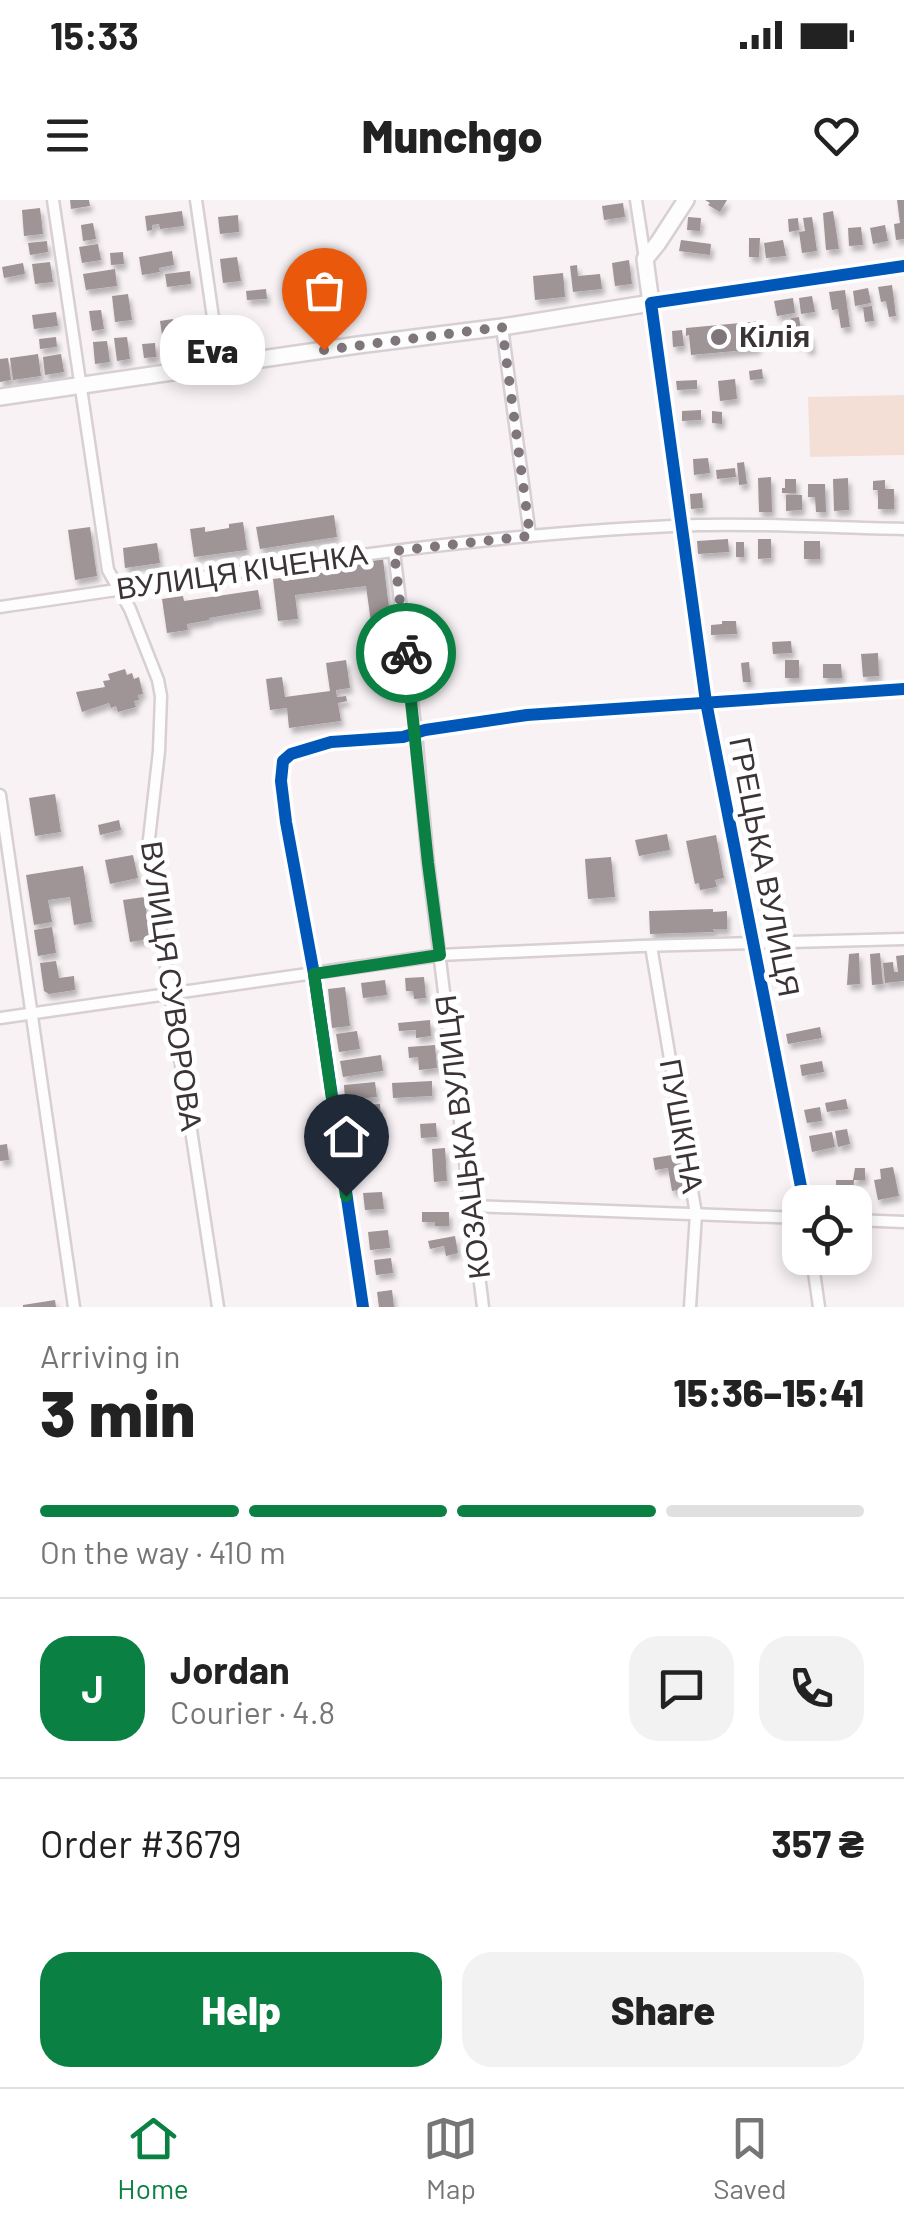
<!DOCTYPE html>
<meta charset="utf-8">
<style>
:root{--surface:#fff;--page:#f2f2f2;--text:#222;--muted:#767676;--line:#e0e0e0;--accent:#0b8043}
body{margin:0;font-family:Barlow,sans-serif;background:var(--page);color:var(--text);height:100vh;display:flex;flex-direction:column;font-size:38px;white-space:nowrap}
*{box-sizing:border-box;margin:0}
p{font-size:32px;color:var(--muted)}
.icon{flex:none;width:55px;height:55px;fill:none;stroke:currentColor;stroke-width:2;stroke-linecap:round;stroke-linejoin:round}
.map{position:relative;height:1107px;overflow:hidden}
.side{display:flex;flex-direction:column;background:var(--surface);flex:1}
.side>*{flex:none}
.fabs{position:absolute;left:782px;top:985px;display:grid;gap:20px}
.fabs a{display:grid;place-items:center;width:90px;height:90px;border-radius:20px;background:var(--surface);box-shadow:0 5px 15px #0003;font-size:50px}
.pin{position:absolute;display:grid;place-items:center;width:85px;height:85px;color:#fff;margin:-102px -42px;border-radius:50% 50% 50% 0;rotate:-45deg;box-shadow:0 0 10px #0007}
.pin .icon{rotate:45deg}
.courier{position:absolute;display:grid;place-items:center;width:100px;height:100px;margin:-50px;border:8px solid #0b8043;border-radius:50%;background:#fff;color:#222;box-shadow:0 2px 12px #0007}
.bubble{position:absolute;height:70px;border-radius:30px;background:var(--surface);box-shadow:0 5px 15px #0003;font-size:32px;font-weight:800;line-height:70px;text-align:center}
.overview em{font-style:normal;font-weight:800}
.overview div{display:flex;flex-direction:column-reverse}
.overview{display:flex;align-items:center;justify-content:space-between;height:170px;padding:0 40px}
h1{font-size:65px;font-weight:800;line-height:75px}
.bar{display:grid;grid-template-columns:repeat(4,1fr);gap:15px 10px;align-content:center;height:120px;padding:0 40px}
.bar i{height:12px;border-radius:8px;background:var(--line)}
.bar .selected{background:var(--accent)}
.bar p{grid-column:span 4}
.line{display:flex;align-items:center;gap:25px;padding:0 40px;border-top:2px solid var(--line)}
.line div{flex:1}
.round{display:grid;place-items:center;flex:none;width:105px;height:105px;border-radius:30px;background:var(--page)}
.action{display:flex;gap:20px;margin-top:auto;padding:20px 40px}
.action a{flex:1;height:115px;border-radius:30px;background:var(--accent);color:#fff;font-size:40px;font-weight:800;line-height:115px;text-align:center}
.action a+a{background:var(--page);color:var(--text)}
.status{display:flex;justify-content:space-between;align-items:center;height:70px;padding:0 50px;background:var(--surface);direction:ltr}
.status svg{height:28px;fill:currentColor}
header{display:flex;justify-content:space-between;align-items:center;height:130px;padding:0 40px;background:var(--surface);font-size:45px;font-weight:800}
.tabs{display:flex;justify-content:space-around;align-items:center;height:140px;border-top:2px solid var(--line);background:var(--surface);font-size:28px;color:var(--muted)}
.tabs a{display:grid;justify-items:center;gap:5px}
.tabs .selected{color:var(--accent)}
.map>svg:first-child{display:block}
</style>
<div class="status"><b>15:33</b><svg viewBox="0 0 49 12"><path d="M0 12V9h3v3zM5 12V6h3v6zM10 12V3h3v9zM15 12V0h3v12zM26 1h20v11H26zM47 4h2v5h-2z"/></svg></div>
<header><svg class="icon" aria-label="menu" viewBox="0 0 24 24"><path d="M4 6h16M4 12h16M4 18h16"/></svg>Munchgo<svg class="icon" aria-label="heart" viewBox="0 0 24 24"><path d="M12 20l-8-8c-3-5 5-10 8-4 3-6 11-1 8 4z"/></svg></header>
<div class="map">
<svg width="904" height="1107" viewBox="0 0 904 1107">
<defs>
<filter id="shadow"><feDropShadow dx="3" dy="5.5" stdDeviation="2.5" flood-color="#0004"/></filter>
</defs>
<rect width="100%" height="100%" fill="#f8f2f5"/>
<path fill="#f4dfd7" d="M904 195V255L810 257 808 197Z"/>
<g fill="#9f9496" filter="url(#shadow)">
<path d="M70 0H89L90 6 71 9Z"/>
<path d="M705 0H727L720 12 708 5 710 3Z"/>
<path d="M897 0H904V39L896 40 894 24 900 23Z"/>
<path d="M623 3 625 17 604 20 602 6Z"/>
<path d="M40 8 43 34 24 36 22 10Z"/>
<path d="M182 11 184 26 160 29 159 24 152 25V30L147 31 145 16Z"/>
<path d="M833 11 839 49 826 50 823 13Z"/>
<path d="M238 15 239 32 220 34 218 17Z"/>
<path d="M688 17 701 18 700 31 687 30Z"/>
<path d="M812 17 817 51 802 53 799 32 805 31 803 18Z"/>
<path d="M798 18 799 30 789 32 788 19Z"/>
<path d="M93 23 96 39 83 41 81 25Z"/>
<path d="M885 25 888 41 873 44 870 28Z"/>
<path d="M861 27 863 45 849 46 848 28Z"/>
<path d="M749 38H760L759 57H749Z"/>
<path d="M681 40 711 44 710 55 679 51Z"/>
<path d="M783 40 786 56 766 58 764 43Z"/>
<path d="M47 41 48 52 30 55 28 43Z"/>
<path d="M98 44 101 60 82 63 79 47Z"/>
<path d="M172 51 174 65 159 68 160 72 142 75 139 57Z"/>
<path d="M123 52 124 64 111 65 110 53Z"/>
<path d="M237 57 241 81 223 83 220 59Z"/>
<path d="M629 60 632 84 615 86 612 63Z"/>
<path d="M50 62 53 82 35 84 32 64Z"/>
<path d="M23 63 25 74 4 78 2 67Z"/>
<path d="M577 65 578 76 600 74 602 89 573 92 570 66Z"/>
<path d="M115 69 117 86 86 90 83 74Z"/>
<path d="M190 71 191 84 167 87 165 74Z"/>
<path d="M563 73 565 97 535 100 533 76Z"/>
<path d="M892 85 896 116 889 117 886 101 881 102 878 87Z"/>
<path d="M868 88 871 103 855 106 853 91Z"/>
<path d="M266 89 267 99 247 100 246 91Z"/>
<path d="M845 90 850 127 841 128 838 109 832 110 829 92Z"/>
<path d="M128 94 132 120 115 122 112 96Z"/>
<path d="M812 96 815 112 801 114 799 98Z"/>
<path d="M793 98 795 113 777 116 774 101Z"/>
<path d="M872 106 874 121 865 122 863 107Z"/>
<path d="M101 110 104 129 92 131 89 111Z"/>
<path d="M56 112 58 126 34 129 32 115Z"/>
<path d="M799 117 803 143 795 144 791 118Z"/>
<path d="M173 119 175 130 196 127 200 150 165 155 160 121Z"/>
<path d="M762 121 763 135H757L758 149 691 155 689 135 686 136V128Z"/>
<path d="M230 122H242L243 136H231Z"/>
<path d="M682 130 684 146 673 147 672 131Z"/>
<path d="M810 133 813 149 806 150 803 134Z"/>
<path d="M56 137 57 147 40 149 39 139Z"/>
<path d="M127 137 130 159 117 161 114 138Z"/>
<path d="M107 141 110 162 95 164 93 142Z"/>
<path d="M155 143 156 157 144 158 142 144Z"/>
<path d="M38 154 41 176 13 180 10 158Z"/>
<path d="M61 154 64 172 45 175 43 157Z"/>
<path d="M8 158 11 180 0 182V159Z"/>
<path d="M762 169 763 179 750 180 749 171Z"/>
<path d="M735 179 737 199 720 201 718 181Z"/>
<path d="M697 180V189L677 190 676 181Z"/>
<path d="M701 210V220L682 221V211Z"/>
<path d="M712 211 722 212V224L712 223Z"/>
<path d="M708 258 710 273 694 275 693 259Z"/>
<path d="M744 262 747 284 739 285 737 263Z"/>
<path d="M735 268 736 277 717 279 716 270Z"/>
<path d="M771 277 772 312H759L758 278Z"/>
<path d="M848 278 849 310 834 311 833 279Z"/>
<path d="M785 279H796V293H782V288H785Z"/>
<path d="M885 280V289H894V309H878V290H873V281Z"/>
<path d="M808 284H825L826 312H816L815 297H808Z"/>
<path d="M702 293 703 308 691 309 690 294Z"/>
<path d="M786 295H802V310L786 311Z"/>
<path d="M334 315 337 337 260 349 256 327Z"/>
<path d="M243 322 247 350 194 357 190 329 205 327V332L229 328V324Z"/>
<path d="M90 327 97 376 75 380 68 330Z"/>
<path d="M728 339 729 352 698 354 697 341Z"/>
<path d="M758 339H771V358L758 359Z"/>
<rect x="804" y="341" width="16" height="18"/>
<rect x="736" y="342" width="8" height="15"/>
<path d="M157 343 160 363 125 368 123 348Z"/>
<path d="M383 359 395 456 376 459 366 386 295 395 298 419 278 421 273 379 352 369 351 364Z"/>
<path d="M258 390 261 409 209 418 210 420 187 424 188 430 167 433 162 399 183 396 184 401Z"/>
<path d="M722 421H736L737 434 711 435V425L722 424Z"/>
<path d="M791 441 792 453 773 454 772 442Z"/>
<path d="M878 453 879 476 863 477 861 454Z"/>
<path d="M346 460 350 488 336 490 337 497 346 496 347 501 338 503 341 521 289 528 287 508 270 510 266 479 282 477 285 497 330 491 326 463Z"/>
<rect x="785" y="460" width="14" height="18"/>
<path d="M749 462 751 482H743L741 463Z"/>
<path d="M823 464H841L842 478H823Z"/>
<path d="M125 469 127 475 132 473 134 479 139 477 143 494 138 495 139 500 134 501 136 507 118 512 116 506 111 508 109 503 82 512 76 492 105 487 103 481 110 480 108 474Z"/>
<path d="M55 594 61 632 35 636 29 598Z"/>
<path d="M119 620 121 630 100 635 98 625Z"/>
<path d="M667 634 670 650 639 656 635 640Z"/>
<path d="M716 635 724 678 715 680 717 687 700 690 699 683 695 684 686 641Z"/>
<path d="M133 655 138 678 110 684 105 660Z"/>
<path d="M611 657 615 697 588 699 585 659Z"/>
<path d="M83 666 92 722 74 725 70 697 48 700 52 722 34 725 26 675Z"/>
<path d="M144 697 151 739 130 742 123 700Z"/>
<path d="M713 709V712L727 711V729H713L714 732 650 734 649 711Z"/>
<path d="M52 727 56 753 38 756 34 730Z"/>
<path d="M859 753 860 784 847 785 849 754Z"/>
<path d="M880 753 883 784 872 785 870 754Z"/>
<path d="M904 755V781L885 783 883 763 893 762 894 772H898L896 756Z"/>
<path d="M56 761 59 778 74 776 75 790 49 794 44 791 40 763Z"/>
<rect x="773" y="769" width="20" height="11"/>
<path d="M424 777 426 798 414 799 413 791H406L405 778Z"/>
<path d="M385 780 387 795 363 798 361 783Z"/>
<path d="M345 787 350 826 332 828 328 789Z"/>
<path d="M430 820 431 836 416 838V830L399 831 398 823Z"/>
<path d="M820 827 822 838 788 844 786 834Z"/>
<path d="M357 831 360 849 339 852 336 834Z"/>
<path d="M435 845 437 868 419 870 418 857 409 858 408 847Z"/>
<path d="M381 855 383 871 343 877 340 861Z"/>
<path d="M822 861 824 872 802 876 800 865Z"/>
<path d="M432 881V896L393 898 392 883Z"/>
<path d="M375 882 377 897 345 900 344 885Z"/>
<path d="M846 899 848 909 827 912 825 903Z"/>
<path d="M380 904 381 918 349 920 348 905Z"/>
<path d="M820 907 822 921 807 923 804 910Z"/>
<path d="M436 923 437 937 421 938 420 924Z"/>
<path d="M380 928 381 945 353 947 352 930Z"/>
<path d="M847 929 850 944 838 947 835 931Z"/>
<path d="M832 932 835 947 812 952 809 936Z"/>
<path d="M7 944 9 960 0 961V945Z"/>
<path d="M445 948 447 981 434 982 432 949Z"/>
<path d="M370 949 372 962 357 963 356 950Z"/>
<path d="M678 954 684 989 672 991 668 968 655 970 653 958Z"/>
<path d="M893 967 899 996 878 1000 874 980 881 979 880 969Z"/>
<path d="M855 968H865V980H853Z"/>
<path d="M836 980H854L853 995H836Z"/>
<path d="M382 992 384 1009 365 1010 363 993Z"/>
<path d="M422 1012H449V1026H435V1022H422Z"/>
<path d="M388 1030 390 1048 370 1050 368 1032Z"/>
<path d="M455 1036 458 1053 446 1056 444 1046 430 1049 428 1041Z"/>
<path d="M391 1058 393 1073 376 1075 374 1060Z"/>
<path d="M392 1090 394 1107H379L377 1092Z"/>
<path d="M55 1100 56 1107H23V1105Z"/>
</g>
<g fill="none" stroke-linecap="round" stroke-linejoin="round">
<defs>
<g id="street">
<path d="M53 0 108 370 130 409 158 480 161 496 159 551 148 648 218 1107"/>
<path d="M196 0 220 166"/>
<path d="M636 0 645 59"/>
<path d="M502 127 530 336"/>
<path d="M394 351 416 533 428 663 483 1107"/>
<path d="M0 407C232 374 465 333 699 325 767 323 836 328 904 329"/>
<path d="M0 595 74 1107"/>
<path d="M651 746 696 1014 690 1107"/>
<path d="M0 818 440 755 640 746 904 739"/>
<path d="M804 1002 706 502 651 103 904 66"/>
<path d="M472 1006 800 1018"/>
<path d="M855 1020 904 1022"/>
<path d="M812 1058 819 1107"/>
<path d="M363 1107 314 774 286 622 281 581 283 561 291 554 331 542 403 537 425 530 527 515 904 489"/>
</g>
<path id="secondary" d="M0 197 358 145 502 127 651 103 645 59 658 43 686 0"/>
</defs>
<use href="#street" stroke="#d7cfd3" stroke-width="15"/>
<use href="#secondary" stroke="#d7cfd3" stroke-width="20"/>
<use href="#street" stroke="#fefdfe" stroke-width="10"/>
<use href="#secondary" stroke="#fefdfe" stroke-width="15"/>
<defs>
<g id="cycleway">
<path d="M804 1002 706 502 651 103 904 66"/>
<path d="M363 1107 314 774 286 622 281 581 283 561 291 554 331 542 403 537 425 530 527 515 904 489"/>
</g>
</defs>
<use href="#cycleway" stroke="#fff" stroke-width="19"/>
<use href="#cycleway" stroke="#0057b8" stroke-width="12"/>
</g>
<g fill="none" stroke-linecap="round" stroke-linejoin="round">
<path stroke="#7e767a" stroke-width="10" stroke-dasharray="0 18" d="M324 150 502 127 530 336 394 351 406 453"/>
<path stroke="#0b8043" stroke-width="12" d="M346 996 314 774 440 755 428 663 406 453"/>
</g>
<circle fill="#7e767a" stroke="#fff" stroke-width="4" cx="719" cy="137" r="10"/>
<g text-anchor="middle" stroke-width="10" stroke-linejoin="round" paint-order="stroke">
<g font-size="30" font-weight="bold" fill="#3c3338" stroke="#fff" text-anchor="start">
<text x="739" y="147">Кілія</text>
</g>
<g font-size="30" fill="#3c3338" stroke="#fff">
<text transform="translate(242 372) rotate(-8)" y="10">ВУЛИЦЯ КІЧЕНКА</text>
<text transform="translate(764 667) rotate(79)" y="10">ГРЕЦЬКА ВУЛИЦЯ</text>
<text transform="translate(171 786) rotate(82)" y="10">ВУЛИЦЯ СУВОРОВА</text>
<text transform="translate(681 926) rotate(80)" y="10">ПУШКІНА</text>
<text transform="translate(463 937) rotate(-97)" y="10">КОЗАЦЬКА ВУЛИЦЯ</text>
</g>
</g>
</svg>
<div class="fabs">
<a><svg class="icon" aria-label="locate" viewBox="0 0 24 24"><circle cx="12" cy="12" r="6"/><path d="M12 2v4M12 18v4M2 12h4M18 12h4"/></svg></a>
</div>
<div class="pin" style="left:324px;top:150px;background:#ea580c"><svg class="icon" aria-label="bag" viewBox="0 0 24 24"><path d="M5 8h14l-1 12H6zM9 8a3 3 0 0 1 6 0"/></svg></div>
<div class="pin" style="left:346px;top:996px;background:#1f2937"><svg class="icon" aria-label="home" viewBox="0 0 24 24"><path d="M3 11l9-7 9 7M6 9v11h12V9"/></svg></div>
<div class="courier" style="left:406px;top:453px"><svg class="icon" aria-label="bike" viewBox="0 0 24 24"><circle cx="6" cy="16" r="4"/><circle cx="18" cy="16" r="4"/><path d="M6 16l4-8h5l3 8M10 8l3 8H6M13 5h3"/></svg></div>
<div class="bubble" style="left:160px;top:115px;width:105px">Eva</div>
</div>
<section class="side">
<div class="overview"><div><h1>3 min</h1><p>Arriving in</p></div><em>15:36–15:41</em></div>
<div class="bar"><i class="selected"></i><i class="selected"></i><i class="selected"></i><i></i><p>On the way · 410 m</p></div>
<div class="line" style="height:180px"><b class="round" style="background:var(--accent);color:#fff">J</b><div><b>Jordan</b><p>Courier · 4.8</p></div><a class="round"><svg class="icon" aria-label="chat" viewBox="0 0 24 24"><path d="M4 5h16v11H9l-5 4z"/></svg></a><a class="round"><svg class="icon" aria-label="phone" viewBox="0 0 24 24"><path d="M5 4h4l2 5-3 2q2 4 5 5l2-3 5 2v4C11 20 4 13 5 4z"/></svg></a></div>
<div class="line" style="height:130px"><div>Order #3679</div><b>357 ₴</b></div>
<div class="action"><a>Help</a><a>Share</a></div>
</section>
<nav class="tabs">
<a class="selected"><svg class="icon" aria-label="home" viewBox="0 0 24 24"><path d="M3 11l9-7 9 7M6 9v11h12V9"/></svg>Home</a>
<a><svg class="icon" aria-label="map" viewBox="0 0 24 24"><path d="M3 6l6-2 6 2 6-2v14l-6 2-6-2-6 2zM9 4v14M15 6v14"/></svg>Map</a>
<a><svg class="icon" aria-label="saved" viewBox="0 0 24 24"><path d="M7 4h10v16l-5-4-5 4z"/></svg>Saved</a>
</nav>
